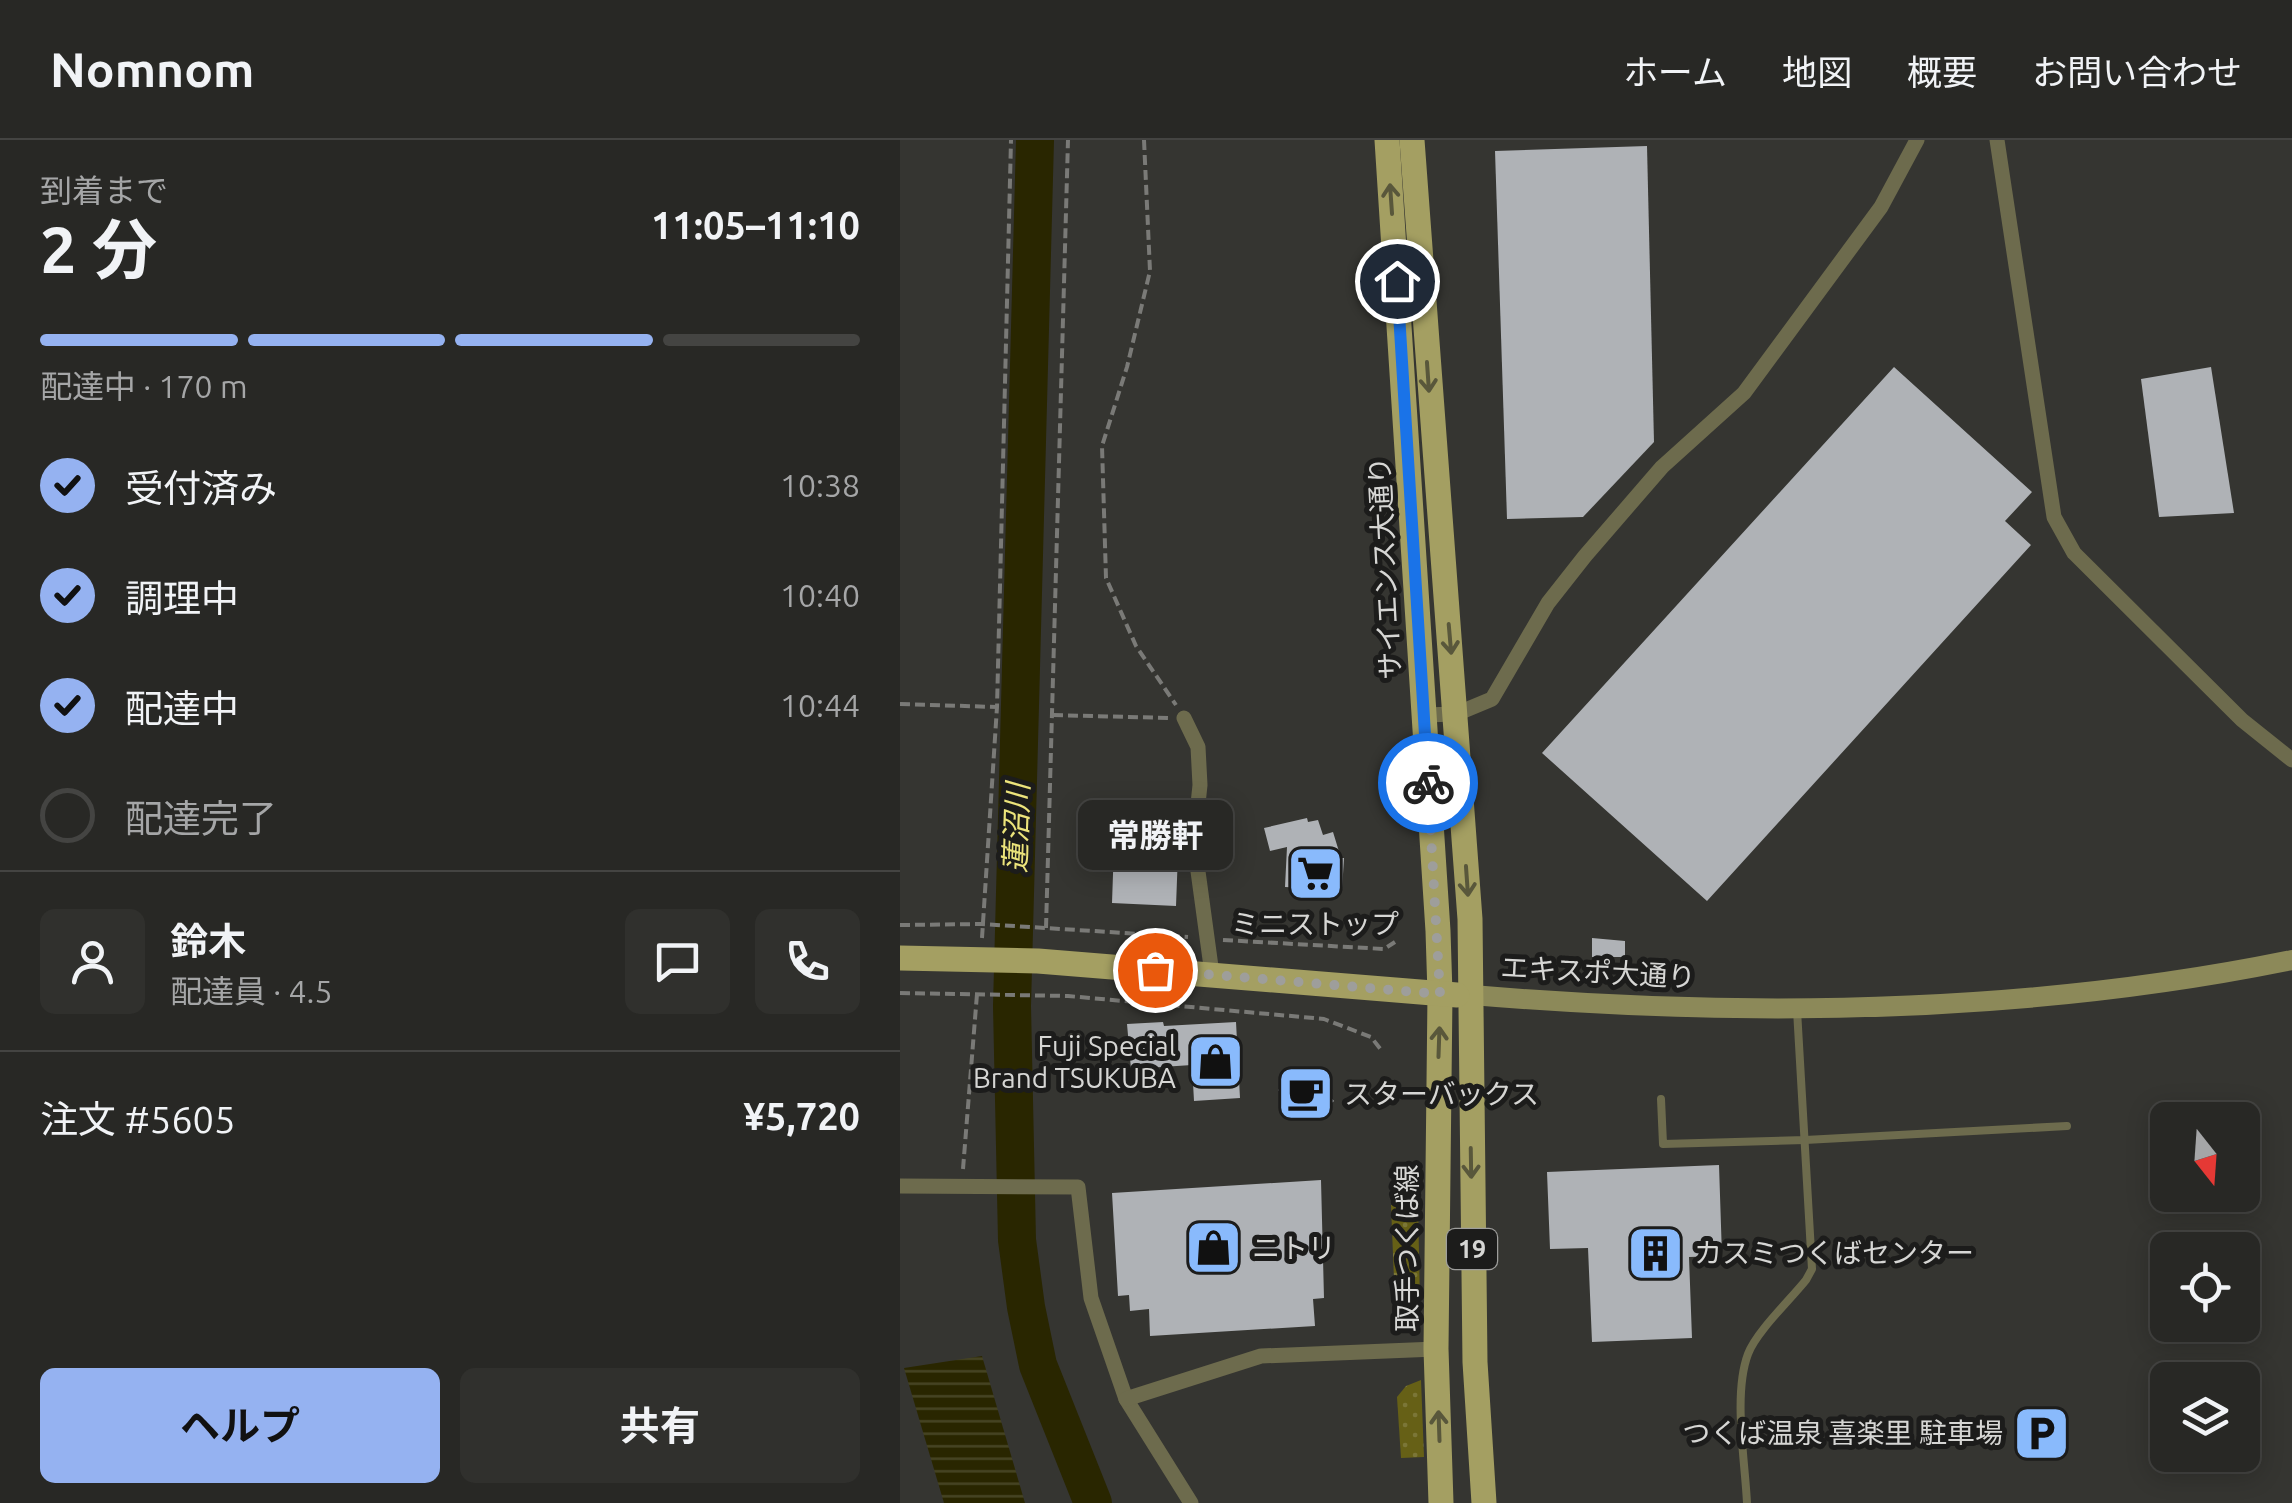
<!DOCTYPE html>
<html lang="ja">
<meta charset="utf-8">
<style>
:root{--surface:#282825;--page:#30302d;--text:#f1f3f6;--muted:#a5a6a7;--line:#444442;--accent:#95b2f1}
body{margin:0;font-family:Ubuntu,"Noto Sans JP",sans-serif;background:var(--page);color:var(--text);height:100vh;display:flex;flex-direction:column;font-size:38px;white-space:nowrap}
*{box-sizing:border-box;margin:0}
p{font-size:32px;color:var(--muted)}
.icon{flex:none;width:55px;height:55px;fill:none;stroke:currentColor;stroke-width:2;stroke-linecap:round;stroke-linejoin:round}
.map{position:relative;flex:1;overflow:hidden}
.panel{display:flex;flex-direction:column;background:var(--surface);width:900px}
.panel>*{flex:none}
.needle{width:65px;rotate:163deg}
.tools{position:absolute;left:1250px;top:962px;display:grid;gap:20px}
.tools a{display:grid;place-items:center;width:110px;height:110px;border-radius:15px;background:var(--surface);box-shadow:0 5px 25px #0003,0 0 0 2px var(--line);font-size:50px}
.pin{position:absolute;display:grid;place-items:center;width:85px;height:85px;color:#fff;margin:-42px;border:5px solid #fff;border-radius:50%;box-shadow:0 2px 10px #0007}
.courier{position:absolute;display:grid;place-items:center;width:100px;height:100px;margin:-50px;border:8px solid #1a73e8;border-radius:50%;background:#fff;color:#222;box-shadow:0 2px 12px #0007}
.bubble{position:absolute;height:70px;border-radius:15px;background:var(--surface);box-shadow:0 5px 25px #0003,0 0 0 2px var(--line);font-size:32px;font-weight:700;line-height:70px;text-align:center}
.summary em{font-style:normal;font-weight:700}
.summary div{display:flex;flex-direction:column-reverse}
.summary{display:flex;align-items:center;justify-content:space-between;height:170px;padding:0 40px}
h1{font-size:65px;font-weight:700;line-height:75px}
.bar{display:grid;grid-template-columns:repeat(4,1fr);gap:15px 10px;align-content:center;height:120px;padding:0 40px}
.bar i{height:12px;border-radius:8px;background:var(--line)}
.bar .on{background:var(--accent)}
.bar p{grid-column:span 4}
.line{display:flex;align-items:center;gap:25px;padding:0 40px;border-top:2px solid var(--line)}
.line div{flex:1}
.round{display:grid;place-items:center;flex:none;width:105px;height:105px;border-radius:15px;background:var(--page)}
ol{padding:0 40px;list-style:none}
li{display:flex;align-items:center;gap:30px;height:110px}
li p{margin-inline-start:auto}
li .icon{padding:10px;border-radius:50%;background:var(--accent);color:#111;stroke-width:4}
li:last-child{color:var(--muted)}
li i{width:55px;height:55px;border:5px solid var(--line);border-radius:50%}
.action{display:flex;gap:20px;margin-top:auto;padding:20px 40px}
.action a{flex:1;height:115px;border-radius:15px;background:var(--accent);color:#111;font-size:40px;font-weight:700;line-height:115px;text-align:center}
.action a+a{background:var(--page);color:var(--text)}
header{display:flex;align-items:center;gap:60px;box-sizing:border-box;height:140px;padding:0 50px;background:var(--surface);border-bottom:2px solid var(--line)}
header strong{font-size:48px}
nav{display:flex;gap:55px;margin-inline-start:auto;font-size:35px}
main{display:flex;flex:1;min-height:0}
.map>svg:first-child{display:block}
</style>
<header>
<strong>Nomnom</strong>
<nav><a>ホーム</a><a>地図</a><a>概要</a><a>お問い合わせ</a></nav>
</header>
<main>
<section class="panel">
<div class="summary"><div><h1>2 分</h1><p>到着まで</p></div><em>11:05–11:10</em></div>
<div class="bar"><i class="on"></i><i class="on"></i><i class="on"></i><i></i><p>配達中 · 170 m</p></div>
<ol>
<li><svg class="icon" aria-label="check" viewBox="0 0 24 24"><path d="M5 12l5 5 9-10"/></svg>受付済み<p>10:38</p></li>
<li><svg class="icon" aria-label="check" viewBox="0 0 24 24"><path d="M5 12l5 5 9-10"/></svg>調理中<p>10:40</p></li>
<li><svg class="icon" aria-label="check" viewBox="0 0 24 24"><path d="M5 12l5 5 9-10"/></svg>配達中<p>10:44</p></li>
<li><i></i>配達完了</li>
</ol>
<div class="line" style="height:180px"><a class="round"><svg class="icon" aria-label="person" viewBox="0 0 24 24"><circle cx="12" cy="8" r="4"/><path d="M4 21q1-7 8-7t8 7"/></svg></a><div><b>鈴木</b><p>配達員 · 4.5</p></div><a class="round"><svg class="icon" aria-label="chat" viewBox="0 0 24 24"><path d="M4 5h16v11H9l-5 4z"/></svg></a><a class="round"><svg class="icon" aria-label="phone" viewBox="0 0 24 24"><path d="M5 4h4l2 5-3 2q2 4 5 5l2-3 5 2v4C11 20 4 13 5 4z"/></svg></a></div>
<div class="line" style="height:130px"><div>注文 #5605</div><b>¥5,720</b></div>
<div class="action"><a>ヘルプ</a><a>共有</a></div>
</section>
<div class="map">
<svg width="1392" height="1363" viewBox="0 0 1392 1363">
<defs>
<pattern id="grass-dots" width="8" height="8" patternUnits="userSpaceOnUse" patternTransform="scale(2.5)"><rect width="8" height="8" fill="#666016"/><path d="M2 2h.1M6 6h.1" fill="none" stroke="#7b7637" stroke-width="1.8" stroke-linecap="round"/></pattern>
<pattern id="water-rules" width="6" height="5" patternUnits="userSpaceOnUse" patternTransform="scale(2.5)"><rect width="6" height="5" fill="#292600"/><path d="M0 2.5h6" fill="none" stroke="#474524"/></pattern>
</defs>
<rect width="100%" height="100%" fill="#353531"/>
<g fill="url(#grass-dots)">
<path d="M491 1065H518L520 1163 495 1164Z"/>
<path d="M521 1240 524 1317 501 1318 497 1257 506 1246Z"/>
</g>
<path fill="url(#water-rules)" d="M82 1216 125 1363H44L4 1228Z"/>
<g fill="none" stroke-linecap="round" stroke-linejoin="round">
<path stroke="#292600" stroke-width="38" d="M135 0 112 866 117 1100 126 1167 138 1225 193 1363"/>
</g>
<g fill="#afb2b6">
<path d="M747 6 754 302 683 377 607 379 595 11Z"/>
<path d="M994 227 1132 352 1105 381 1131 405 807 761 642 613Z"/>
<path d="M1311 227 1334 373 1259 377 1241 239Z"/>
<path d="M407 678 408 682 418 680 423 695 433 692 441 718H444L442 750 385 747 387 707 370 711 364 688Z"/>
<path d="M214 705 269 707V713H278L276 766 212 763Z"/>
<path d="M692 798 725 801V817H692Z"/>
<path d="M263 882 264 886 336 882 340 958 294 961 292 925 231 929 227 884Z"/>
<path d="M404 927 434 961 417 976 414 972 410 976 395 959 390 963 378 950Z"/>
<path d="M819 1025 822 1116 789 1117 792 1198 692 1202 688 1108 650 1109 647 1032Z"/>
<path d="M421 1040 424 1158 413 1159 415 1186 250 1196 249 1169 230 1171 229 1155 218 1156 212 1053Z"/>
</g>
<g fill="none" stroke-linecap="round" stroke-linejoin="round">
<g stroke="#7a7a77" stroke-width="4" stroke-dasharray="10 5" stroke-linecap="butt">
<path d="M244 0 250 131 227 227 202 306 206 438 236 506 276 565"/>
<path d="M0 564 97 567"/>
<path d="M153 575 269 578"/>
<path d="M0 785 82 784 288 797"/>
<path d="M146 788 168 0"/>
<path d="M82 798 97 567 111 0"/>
<path d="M323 800 484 809 495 802"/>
<path d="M0 853 168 856 424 879 471 897 482 911"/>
<path d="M63 1029 77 854"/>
</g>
<g stroke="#6d6b4d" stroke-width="8">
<path d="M761 959 763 1004 905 1000 1167 986"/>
<path d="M847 1363C845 1320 833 1254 848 1214 856 1192 891 1159 906 1140L912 1129 897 870"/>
</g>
<g stroke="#6d6b4d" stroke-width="15">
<path d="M1097 0 1154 377 1174 413 1342 580 1392 620"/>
<path d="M524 575 556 574 592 559 648 463 685 416 762 327 844 253 981 67 1017 0"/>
<path d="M284 578 298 607 300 645 294 702 312 834"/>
<path d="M0 1046 178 1047 191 1158 226 1259 291 1363"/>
<path d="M226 1259 361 1216 536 1209"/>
</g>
<path stroke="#8c8959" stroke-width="20" d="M572 855C844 878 1124 875 1392 820"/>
<g stroke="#a49f62" stroke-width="25">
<path d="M487 0 538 791 540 854 536 1209 541 1363"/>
<path d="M512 0 570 779 575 1222 584 1363"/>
<path d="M0 818 138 821 557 855"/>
</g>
</g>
<defs><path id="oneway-shaft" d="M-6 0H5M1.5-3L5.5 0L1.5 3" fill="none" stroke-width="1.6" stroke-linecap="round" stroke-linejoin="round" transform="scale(2.5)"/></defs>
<g stroke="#59573b">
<use href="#oneway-shaft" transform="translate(491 59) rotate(-94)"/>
<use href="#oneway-shaft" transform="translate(528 237) rotate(86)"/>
<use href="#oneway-shaft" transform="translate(550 499) rotate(85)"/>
<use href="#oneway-shaft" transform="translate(567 741) rotate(86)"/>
<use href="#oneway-shaft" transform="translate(539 902) rotate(-88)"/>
<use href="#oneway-shaft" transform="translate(571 1023) rotate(89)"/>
<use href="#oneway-shaft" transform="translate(539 1286) rotate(-92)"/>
</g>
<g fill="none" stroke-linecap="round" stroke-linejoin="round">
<path stroke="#9e9e9b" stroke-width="10" stroke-dasharray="0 18" d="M255 830 540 854 528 643"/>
<path stroke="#1a73e8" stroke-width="12" d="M497 141 528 643"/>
</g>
<defs>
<symbol id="supermarket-square" viewBox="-11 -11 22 22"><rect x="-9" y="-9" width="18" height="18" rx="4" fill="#89bafc" stroke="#1c1c1b"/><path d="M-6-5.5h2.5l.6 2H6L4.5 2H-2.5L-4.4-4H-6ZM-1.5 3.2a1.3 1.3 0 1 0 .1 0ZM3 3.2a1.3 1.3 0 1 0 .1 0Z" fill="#111"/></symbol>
<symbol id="shop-square" viewBox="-11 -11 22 22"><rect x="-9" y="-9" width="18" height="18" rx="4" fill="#89bafc" stroke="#1c1c1b"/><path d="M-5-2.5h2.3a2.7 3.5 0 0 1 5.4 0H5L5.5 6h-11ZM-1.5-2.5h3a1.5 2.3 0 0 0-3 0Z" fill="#111"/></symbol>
<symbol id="cafe-square" viewBox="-11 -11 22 22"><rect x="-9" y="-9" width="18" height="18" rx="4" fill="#89bafc" stroke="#1c1c1b"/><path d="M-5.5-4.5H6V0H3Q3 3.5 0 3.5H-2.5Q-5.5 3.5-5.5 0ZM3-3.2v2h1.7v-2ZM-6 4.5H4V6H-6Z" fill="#111"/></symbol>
<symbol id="building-square" viewBox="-11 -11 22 22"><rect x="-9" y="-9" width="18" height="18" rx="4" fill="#89bafc" stroke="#1c1c1b"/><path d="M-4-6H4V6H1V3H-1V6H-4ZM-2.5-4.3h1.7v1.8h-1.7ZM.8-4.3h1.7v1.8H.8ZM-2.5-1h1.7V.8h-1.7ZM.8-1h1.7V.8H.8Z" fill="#111"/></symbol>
<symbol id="parking-square" viewBox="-11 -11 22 22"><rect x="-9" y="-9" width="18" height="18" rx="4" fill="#89bafc" stroke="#1c1c1b"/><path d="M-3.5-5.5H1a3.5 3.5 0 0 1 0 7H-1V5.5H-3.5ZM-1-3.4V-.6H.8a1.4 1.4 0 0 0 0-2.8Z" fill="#111"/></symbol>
</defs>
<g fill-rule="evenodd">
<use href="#supermarket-square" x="384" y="702" width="63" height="63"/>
<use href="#shop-square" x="284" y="890" width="63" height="63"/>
<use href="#cafe-square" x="374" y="922" width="63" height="63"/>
<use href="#shop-square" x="282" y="1076" width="63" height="63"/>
<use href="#building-square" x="724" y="1082" width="63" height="63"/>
<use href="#parking-square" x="1110" y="1262" width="63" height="63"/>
</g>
<g text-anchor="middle" stroke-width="10" stroke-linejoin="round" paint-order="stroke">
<rect fill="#1c1c1b" stroke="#9e9e9c" stroke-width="2.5" x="547" y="1089" width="50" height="40" rx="8"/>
<g font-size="25" font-weight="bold" fill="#d6d6d4">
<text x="572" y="1118">19</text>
</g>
<g font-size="28" fill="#d6d6d4" stroke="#1c1c1b">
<text transform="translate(485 428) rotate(-93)" y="10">サイエンス大通り</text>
<text transform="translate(698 832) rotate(3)" y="10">エキスポ大通り</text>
<text transform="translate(507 1108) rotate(-90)" y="10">取手つくば線</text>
</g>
<g font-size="28" fill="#d6d6d4" stroke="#1c1c1b" text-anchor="start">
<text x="415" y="794" text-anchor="middle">ミニストップ</text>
<text x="276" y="916" text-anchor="end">Fuji Special<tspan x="276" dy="32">Brand TSUKUBA</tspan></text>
<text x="444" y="964">スターバックス</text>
<text x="352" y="1118">ニトリ</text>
<text x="794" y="1123">カスミつくばセンター</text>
<text x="1103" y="1303" text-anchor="end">つくば温泉 喜楽里 駐車場</text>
</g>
<g font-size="30" font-style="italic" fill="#ece47b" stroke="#1c1c1b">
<text transform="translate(117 688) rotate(-88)" y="10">蓮沼川</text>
</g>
</g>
</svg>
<div class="tools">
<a><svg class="needle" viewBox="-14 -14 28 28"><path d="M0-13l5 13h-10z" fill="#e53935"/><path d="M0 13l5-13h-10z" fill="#a5a6a7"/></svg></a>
<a><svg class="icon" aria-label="locate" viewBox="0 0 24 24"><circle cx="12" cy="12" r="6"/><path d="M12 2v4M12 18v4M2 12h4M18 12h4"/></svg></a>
<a><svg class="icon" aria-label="layers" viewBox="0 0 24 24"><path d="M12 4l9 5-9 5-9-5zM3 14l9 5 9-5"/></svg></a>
</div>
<div class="pin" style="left:255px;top:830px;background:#ea580c"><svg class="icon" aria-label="bag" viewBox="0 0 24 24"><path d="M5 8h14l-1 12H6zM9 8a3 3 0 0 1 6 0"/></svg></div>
<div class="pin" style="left:497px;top:141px;background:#1f2937"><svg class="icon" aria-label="home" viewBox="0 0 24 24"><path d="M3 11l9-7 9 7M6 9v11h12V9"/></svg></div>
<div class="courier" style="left:528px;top:643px"><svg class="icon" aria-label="bike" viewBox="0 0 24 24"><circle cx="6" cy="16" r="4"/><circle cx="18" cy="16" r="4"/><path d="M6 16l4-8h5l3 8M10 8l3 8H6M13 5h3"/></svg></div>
<div class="bubble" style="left:178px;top:660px;width:155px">常勝軒</div>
</div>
</main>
